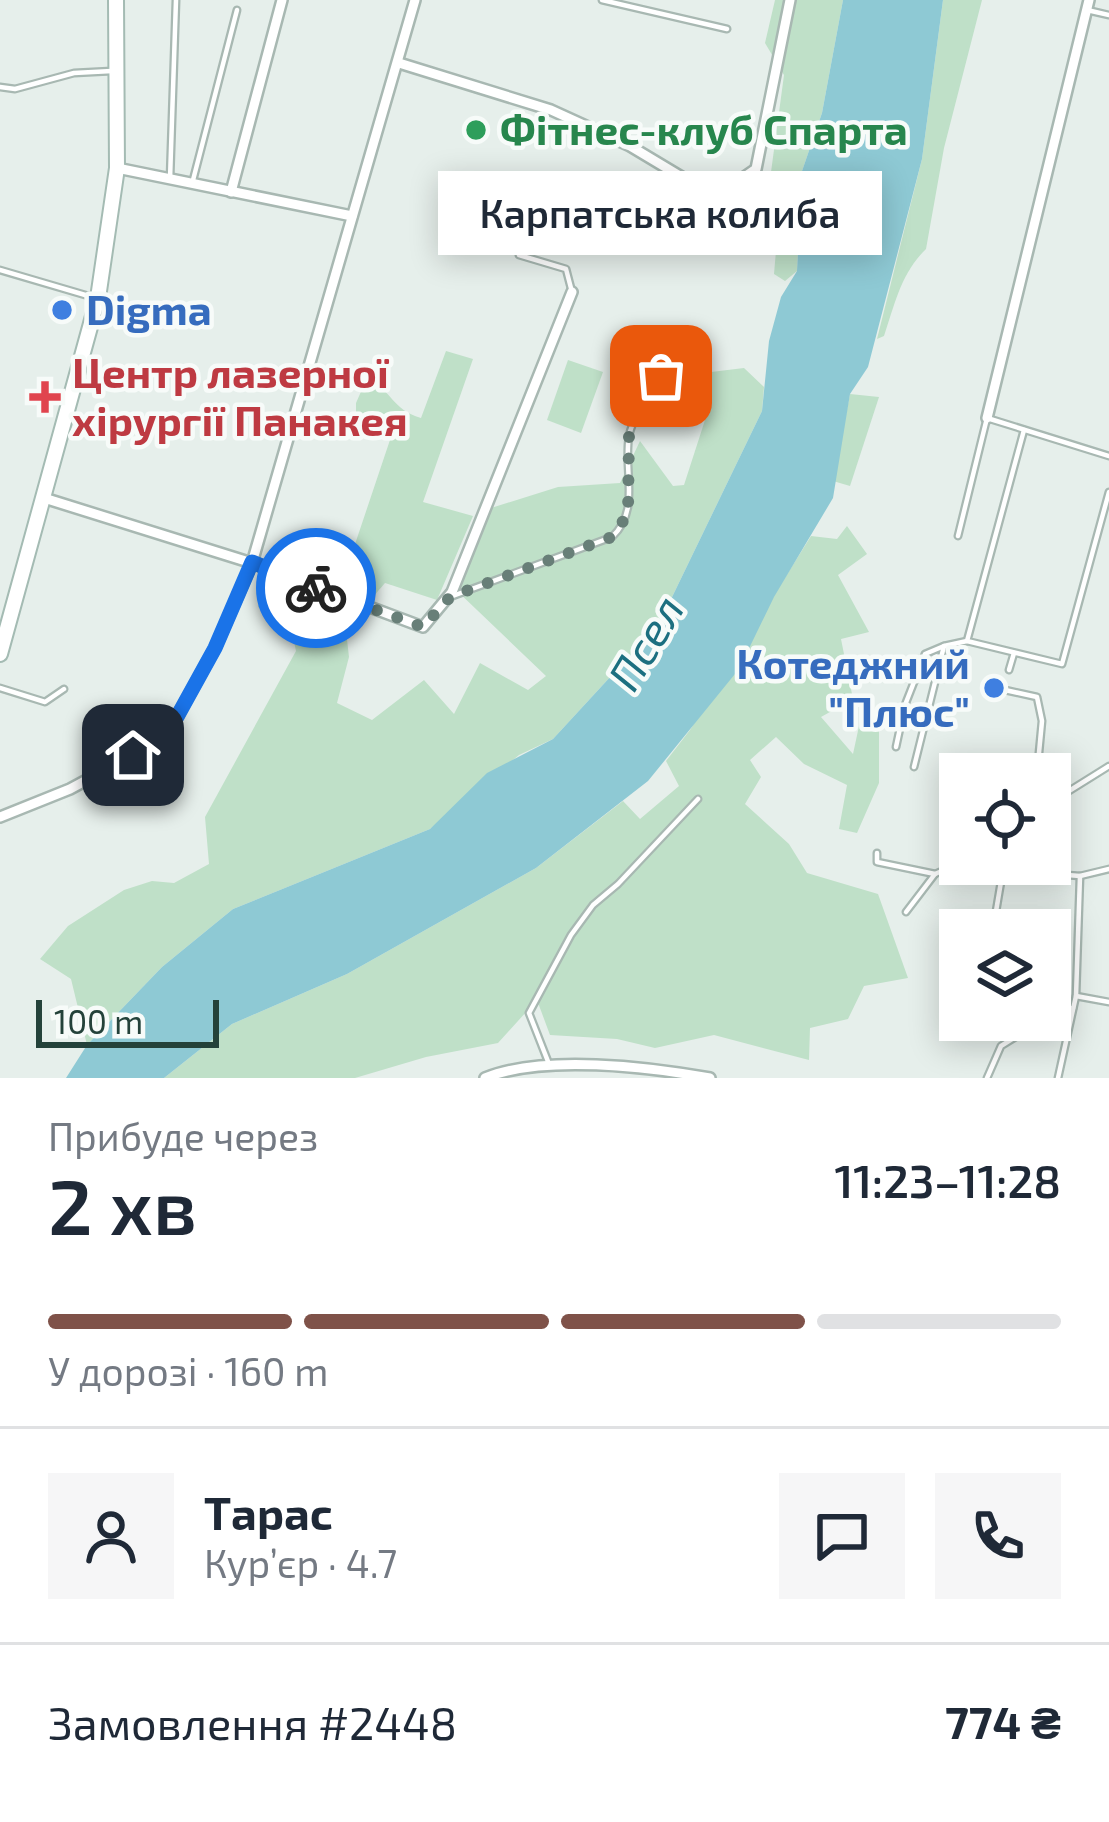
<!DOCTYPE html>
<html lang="uk">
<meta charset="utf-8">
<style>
:root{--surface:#fff;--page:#f6f6f7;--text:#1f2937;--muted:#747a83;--line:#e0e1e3;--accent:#7f5249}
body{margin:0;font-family:"Exo 2",sans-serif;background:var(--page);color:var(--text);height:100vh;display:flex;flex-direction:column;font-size:45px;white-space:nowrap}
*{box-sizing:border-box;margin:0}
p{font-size:39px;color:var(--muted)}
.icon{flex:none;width:66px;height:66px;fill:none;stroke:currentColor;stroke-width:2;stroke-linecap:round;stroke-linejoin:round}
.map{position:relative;height:1078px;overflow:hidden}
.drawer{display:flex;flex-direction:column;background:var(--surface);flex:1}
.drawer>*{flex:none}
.buttons{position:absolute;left:939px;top:753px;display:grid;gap:24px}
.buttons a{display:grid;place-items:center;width:132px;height:132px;border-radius:0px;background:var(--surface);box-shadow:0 6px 30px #0003;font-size:60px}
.scale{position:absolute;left:36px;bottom:30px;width:183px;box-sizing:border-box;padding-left:12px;border:6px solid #24423a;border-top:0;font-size:33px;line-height:42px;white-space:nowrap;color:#24423a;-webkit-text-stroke:9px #f7fbf9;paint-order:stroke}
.pin{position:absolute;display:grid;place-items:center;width:102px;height:102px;color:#fff;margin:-51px;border-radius:24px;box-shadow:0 6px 18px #0006}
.courier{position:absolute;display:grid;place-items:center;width:120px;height:120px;margin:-60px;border:9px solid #1a73e8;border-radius:50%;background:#fff;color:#222;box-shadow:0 3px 15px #0007}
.bubble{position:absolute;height:84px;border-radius:0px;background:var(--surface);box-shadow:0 6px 30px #0003;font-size:39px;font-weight:600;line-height:84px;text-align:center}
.headline em{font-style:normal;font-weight:600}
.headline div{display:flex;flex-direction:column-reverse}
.headline{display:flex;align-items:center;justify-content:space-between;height:204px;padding:0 48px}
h1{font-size:78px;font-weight:600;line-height:90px}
.bar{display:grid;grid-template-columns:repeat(4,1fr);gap:18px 12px;align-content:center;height:144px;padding:0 48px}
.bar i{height:15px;border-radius:9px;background:var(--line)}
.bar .current{background:var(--accent)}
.bar p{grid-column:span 4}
.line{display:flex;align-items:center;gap:30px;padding:0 48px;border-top:3px solid var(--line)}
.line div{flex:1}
.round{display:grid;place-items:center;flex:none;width:126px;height:126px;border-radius:0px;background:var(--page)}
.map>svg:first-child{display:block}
</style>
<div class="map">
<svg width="1109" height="1078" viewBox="0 0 1109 1078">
<rect width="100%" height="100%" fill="#e6efeb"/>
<g fill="#bfe0c8">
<path d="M775 0H843L822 113 802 171 797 271 785 281 774 274 779 216 769 187 784 75 765 43Z"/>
<path d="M943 0H982L944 148 926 249C901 273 895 304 884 336L877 339 922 159Z"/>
<path d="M446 351 473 359 423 502 473 516 437 600 385 583 372 598 327 581 331 569 346 571 394 428 356 415V403L367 378C394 392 391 409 421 418Z"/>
<path d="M568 360 603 372 581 433 547 420Z"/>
<path d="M744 368 764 387 762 411 659 624 553 739 519 755 430 829 233 909 162 967 87 1045 71 979 40 959 68 926 124 890 152 881 174 883 209 864 205 817 296 651 291 627 258 607 270 580 344 613 349 657 337 703 372 720 424 680 454 714 480 663 528 690 546 676 455 589 491 508 558 487 620 483 640 441 673 486 684 485 705 420 703 395 711 372Z"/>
<path d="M850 394 879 397 850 486 833 481Z"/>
<path d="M847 526 867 554 838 575 869 632 841 639 853 699 821 717 853 754 862 712 879 716V783L857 833 839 829 847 785 804 764 776 737 750 760 761 777 745 804 789 844 807 873 878 894 908 978 864 986 848 1019 810 1028 809 1060 714 1035 655 1048 617 1039 550 1035 537 1000 498 1043 426 1057 355 1078H164L232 1024 347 974 536 868 623 801 640 819 679 786 666 761 690 730 811 536 837 539Z"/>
</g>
<path fill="#8ec9d4" d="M843 0H943L922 159 868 367 850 394 833 498 774 597 739 669 648 781 536 868 347 974 232 1024 164 1078H66L87 1045 162 967 233 909 430 829 487 773 553 739 659 624 762 411 769 341 781 297 797 271 802 171 822 113Z"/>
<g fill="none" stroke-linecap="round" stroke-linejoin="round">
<defs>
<g id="lane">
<path d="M602 0 727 29"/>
<path d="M1087 10 1109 15"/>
<path d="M0 87 15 89 74 73 112 71"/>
<path d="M170 179 176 0"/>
<path d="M192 184 237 10"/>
<path d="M519 255 566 269 572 292"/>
<path d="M0 270 92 297"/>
<path d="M1024 430 967 641 1062 664 1109 492"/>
<path d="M958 536 987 418 1109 456"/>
<path d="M450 597 612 537C641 510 623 471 629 436 633 415 651 395 661 376"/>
<path d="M1009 670 1014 653"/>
<path d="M0 688 45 702 64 689"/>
<path d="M1005 690 1037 697 1042 721 1037 774"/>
<path d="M896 747 905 705 925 654 944 646"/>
<path d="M914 767 944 646 967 641"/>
<path d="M1050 797 1061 796 1109 766"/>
<path d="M877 853V862L935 874"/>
<path d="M965 864 1003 870"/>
<path d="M906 912 935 874 960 863"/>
<path d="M993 929 1003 870 1080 876 1109 869"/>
<path d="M1076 996 1109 1002"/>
<path d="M1050 1016 1073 1008"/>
<path d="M549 1064 529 1013 571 935 593 905 618 884 698 799"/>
<path d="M987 1078 1001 1046 1043 1020"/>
<path d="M1058 1078 1076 996 1080 876"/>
</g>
<g id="street">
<path d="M399 63 551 110 630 146 700 188 730 187 756 169 790 0"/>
<path d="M117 168 352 216"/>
<path d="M231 192 282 0"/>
<path d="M987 418 1089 0"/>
<path d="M44 498 252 563 423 627 452 592 572 292"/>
<path d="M0 817 70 789 133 755 172 726 215 648 252 563 415 0"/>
<path d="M485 1078C543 1054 649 1067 710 1078"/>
</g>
<path id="secondary" d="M0 654 98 298 117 168 116 0"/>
</defs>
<use href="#lane" stroke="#a8b8b2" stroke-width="9"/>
<use href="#street" stroke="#a8b8b2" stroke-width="14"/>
<use href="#secondary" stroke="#a4bbb3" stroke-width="18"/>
<use href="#lane" stroke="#fff" stroke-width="4.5"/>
<use href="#street" stroke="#fff" stroke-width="9"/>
<use href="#secondary" stroke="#fff" stroke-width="14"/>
</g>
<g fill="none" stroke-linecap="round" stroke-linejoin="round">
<path stroke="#687f78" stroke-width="12" stroke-dasharray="0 21.6" d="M316 588 423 627 450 597 612 537 628 514 629 435 661 376"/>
<path stroke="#1a73e8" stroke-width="15" d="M133 755 172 726 215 648 252 562 316 588"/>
</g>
<circle fill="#2e9e5b" stroke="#f7fbf9" stroke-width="4.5" cx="476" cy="130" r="12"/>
<g fill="#3f7fe0" stroke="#f7fbf9" stroke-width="4.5">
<circle cx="62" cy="310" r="12"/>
<circle cx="994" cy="688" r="12"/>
</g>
<path fill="#e0444e" stroke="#f7fbf9" stroke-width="4.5" d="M39 379h12v12h12v12h-12v12h-12v-12h-12v-12h12z"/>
<g text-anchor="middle" stroke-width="9" stroke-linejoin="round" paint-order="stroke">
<g font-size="42" font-weight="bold" fill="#27864d" stroke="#f7fbf9" text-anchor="start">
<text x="500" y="145">Фітнес-клуб Спарта</text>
</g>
<g font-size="42" font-weight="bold" fill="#366cbe" stroke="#f7fbf9" text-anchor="start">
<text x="86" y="325">Digma</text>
<text x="970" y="679" text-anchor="end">Котеджний<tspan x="970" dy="48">"Плюс"</tspan></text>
</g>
<g font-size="42" font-weight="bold" fill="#be3a42" stroke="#f7fbf9" text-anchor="start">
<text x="72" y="388">Центр лазерної<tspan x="72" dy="48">хірургії Панакея</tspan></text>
</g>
<g font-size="45" font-style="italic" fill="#1c6f80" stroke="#f7fbf9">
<text transform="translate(646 643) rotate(-59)" y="16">Псел</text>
</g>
</g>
</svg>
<div class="buttons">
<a><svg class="icon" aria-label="locate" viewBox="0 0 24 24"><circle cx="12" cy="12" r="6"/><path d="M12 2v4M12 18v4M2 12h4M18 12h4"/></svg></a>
<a><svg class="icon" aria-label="layers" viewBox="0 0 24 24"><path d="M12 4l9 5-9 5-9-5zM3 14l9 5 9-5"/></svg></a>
</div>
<div class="scale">100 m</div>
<div class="pin" style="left:661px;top:376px;background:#ea580c"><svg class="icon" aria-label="bag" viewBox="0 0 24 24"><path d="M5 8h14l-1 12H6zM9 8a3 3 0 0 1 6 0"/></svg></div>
<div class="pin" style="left:133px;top:755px;background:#1f2937"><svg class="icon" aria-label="home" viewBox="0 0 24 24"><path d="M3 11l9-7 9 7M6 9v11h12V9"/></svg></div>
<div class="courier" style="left:316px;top:588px"><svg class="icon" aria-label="bike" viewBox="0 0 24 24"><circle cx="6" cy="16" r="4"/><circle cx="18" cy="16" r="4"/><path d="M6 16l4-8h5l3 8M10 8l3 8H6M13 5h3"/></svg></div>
<div class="bubble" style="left:438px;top:171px;width:444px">Карпатська колиба</div>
</div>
<section class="drawer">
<div class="headline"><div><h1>2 хв</h1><p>Прибуде через</p></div><em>11:23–11:28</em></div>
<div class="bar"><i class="current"></i><i class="current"></i><i class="current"></i><i></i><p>У дорозі · 160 m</p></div>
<div class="line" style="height:216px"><a class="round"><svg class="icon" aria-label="person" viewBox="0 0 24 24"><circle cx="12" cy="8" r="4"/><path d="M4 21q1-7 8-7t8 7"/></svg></a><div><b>Тарас</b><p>Кур’єр · 4.7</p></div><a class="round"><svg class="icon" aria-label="chat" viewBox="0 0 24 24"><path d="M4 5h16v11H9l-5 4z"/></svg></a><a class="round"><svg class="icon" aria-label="phone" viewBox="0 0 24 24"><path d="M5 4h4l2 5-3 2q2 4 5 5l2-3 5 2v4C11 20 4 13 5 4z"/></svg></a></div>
<div class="line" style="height:156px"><div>Замовлення #2448</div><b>774 ₴</b></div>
</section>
